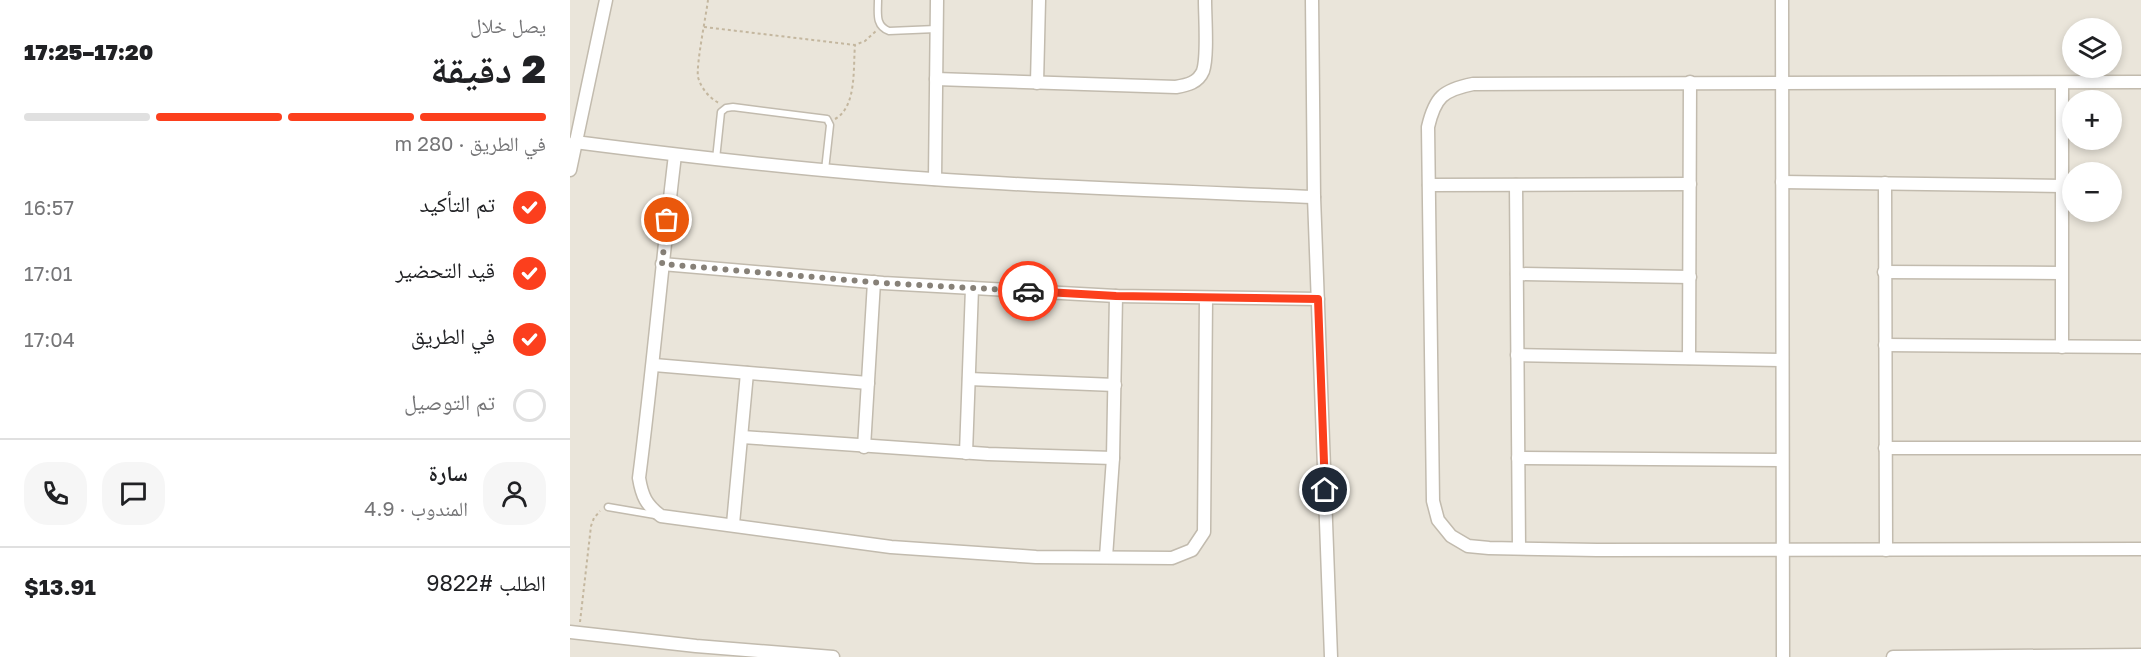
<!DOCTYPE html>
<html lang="ar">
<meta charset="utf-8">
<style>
:root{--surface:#fff;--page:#f6f6f6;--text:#202124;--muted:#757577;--line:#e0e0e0;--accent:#fc3f1d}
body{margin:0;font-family:"Golos Text","Noto Naskh Arabic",sans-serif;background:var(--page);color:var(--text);direction:rtl;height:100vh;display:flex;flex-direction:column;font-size:22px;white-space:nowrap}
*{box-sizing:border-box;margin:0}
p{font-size:20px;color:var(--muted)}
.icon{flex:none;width:33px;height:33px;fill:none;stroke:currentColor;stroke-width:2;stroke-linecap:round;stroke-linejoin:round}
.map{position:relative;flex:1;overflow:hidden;direction:ltr}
.panel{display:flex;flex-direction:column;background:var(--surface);width:570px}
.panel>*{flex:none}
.controls{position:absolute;left:1492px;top:18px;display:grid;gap:12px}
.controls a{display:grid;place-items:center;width:60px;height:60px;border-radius:50%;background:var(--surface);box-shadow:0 3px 9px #0003;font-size:30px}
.pin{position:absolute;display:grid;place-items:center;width:51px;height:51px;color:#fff;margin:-26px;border:3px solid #fff;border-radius:50%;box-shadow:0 2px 6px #0007}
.courier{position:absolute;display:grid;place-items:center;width:60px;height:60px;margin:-30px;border:4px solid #fc3f1d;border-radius:50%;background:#fff;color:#222;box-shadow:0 2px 8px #0007}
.summary em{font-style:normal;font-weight:800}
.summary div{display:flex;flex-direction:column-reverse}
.summary{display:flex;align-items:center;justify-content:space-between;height:102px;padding:0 24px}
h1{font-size:39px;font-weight:800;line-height:45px}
.bar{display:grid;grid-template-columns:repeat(4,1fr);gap:9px 6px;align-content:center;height:72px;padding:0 24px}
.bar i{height:8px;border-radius:4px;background:var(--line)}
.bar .current{background:var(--accent)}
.bar p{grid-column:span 4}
.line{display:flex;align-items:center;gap:15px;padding:0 24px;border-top:2px solid var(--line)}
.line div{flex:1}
.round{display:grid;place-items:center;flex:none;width:63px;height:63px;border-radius:24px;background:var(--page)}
ol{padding:0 24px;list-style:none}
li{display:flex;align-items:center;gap:18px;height:66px}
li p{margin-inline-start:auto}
li .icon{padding:6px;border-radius:50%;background:var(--accent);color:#fff;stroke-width:4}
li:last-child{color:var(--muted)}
li i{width:33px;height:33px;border:3px solid var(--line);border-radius:50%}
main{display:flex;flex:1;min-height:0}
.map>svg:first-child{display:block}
</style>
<main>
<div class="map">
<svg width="1571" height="657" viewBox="0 0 1571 657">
<rect width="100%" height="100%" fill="#f6f3ec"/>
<path fill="#eae5da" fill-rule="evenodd" d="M0 0H1571V657H0ZM1503 28H1542V68H1503ZM1503 100H1542V140H1503ZM1503 172H1542V212H1503Z"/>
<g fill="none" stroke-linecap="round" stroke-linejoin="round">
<defs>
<g id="service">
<path d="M308 0C308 13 305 26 319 31L366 29"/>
<path d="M146 159 151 112 156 108 163 107 257 119 260 125 255 170"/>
<path d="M38 507 85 515"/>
</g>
<g id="minor">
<path d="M742 0 744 197 761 657"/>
<path d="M1212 0 1213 657"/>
<path d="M366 79 606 87C617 85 628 83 633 71 638 56 635 18 635 0"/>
<path d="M1571 82 903 84C873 90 865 97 858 127L863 501 868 520 881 536 898 546 919 548 1027 550 1571 549"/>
<path d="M467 83 469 0"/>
<path d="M5 142C129 158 252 172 376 180 499 188 622 192 744 197"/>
<path d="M105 155C92 262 83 370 69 478 72 496 76 505 91 516L321 547 466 557 602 558 622 550 634 532 636 298"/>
<path d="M0 170 36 0"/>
<path d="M365 179 367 0"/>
<path d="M1212 182 1492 186"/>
<path d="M1315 183 1316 550"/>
<path d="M859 185 1120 184"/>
<path d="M946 185 949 548"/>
<path d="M92 264 313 283 546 296 748 299"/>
<path d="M1314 272 1491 273"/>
<path d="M947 274 1120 277"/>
<path d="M1315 345 1571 347"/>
<path d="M1492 347V83"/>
<path d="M947 355 1212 360"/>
<path d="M1119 358 1120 82"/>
<path d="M84 365 298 383"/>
<path d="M399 379 545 385"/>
<path d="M172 437 418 454 543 458"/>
<path d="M294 447 304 282"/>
<path d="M1315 448H1571"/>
<path d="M396 453 402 288"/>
<path d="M948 458 1212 460"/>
<path d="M163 524 177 373"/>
<path d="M536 557 543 458 546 296"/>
<path d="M0 632 126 646 263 657"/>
<path d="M1323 657 1571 655"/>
</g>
</defs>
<use href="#service" stroke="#c2bbae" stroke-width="9"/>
<use href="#minor" stroke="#c2bbae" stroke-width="15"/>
<g stroke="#c4b79f" stroke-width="2" stroke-dasharray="3 3" stroke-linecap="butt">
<path d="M138 0C136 16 126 65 128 77 131 88 139 98 149 103"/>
<path d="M134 27 285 45 295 41 306 31"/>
<path d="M265 119C287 107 283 68 285 45"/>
<path d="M10 622 21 526 24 518 30 511"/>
</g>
<use href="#service" stroke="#fff" stroke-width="6"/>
<use href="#minor" stroke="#fff" stroke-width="12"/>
</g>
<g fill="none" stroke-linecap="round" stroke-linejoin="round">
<path stroke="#878178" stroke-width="6" stroke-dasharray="0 10.8" d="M97 220 92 264 313 283 458 291"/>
<path stroke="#fc3f1d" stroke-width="8" d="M458 291 546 296 748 299 755 490"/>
</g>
</svg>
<div class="controls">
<a><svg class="icon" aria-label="layers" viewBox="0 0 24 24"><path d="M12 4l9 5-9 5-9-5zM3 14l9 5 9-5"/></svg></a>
<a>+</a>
<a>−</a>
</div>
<div class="pin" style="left:97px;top:220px;background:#ea580c"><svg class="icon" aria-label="bag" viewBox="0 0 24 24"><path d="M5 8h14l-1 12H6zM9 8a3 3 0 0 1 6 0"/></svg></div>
<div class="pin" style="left:755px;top:490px;background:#1f2937"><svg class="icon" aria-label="home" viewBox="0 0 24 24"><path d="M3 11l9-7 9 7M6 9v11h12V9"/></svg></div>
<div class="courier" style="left:458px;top:291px"><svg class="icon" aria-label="car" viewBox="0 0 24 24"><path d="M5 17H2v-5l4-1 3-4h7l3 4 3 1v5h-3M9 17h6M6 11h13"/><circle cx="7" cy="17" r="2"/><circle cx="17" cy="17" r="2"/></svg></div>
</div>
<section class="panel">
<div class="summary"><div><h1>2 دقيقة</h1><p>يصل خلال</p></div><em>17:20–17:25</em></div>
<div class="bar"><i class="current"></i><i class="current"></i><i class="current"></i><i></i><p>في الطريق · 280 m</p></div>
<ol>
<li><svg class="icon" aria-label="check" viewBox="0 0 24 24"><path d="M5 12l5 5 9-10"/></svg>تم التأكيد<p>16:57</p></li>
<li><svg class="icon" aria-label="check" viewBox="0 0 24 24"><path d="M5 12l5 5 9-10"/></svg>قيد التحضير<p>17:01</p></li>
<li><svg class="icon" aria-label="check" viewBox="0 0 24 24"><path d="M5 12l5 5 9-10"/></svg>في الطريق<p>17:04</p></li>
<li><i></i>تم التوصيل</li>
</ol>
<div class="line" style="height:108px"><a class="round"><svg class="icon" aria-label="person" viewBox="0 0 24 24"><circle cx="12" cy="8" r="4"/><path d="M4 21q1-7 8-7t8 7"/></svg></a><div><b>سارة</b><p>المندوب · 4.9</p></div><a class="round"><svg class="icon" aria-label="chat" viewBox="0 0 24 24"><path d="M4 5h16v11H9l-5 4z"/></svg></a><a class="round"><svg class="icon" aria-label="phone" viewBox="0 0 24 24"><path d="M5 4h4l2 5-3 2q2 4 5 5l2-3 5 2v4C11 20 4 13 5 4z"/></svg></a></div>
<div class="line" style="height:78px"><div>الطلب #9822</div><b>$13.91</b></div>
</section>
</main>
